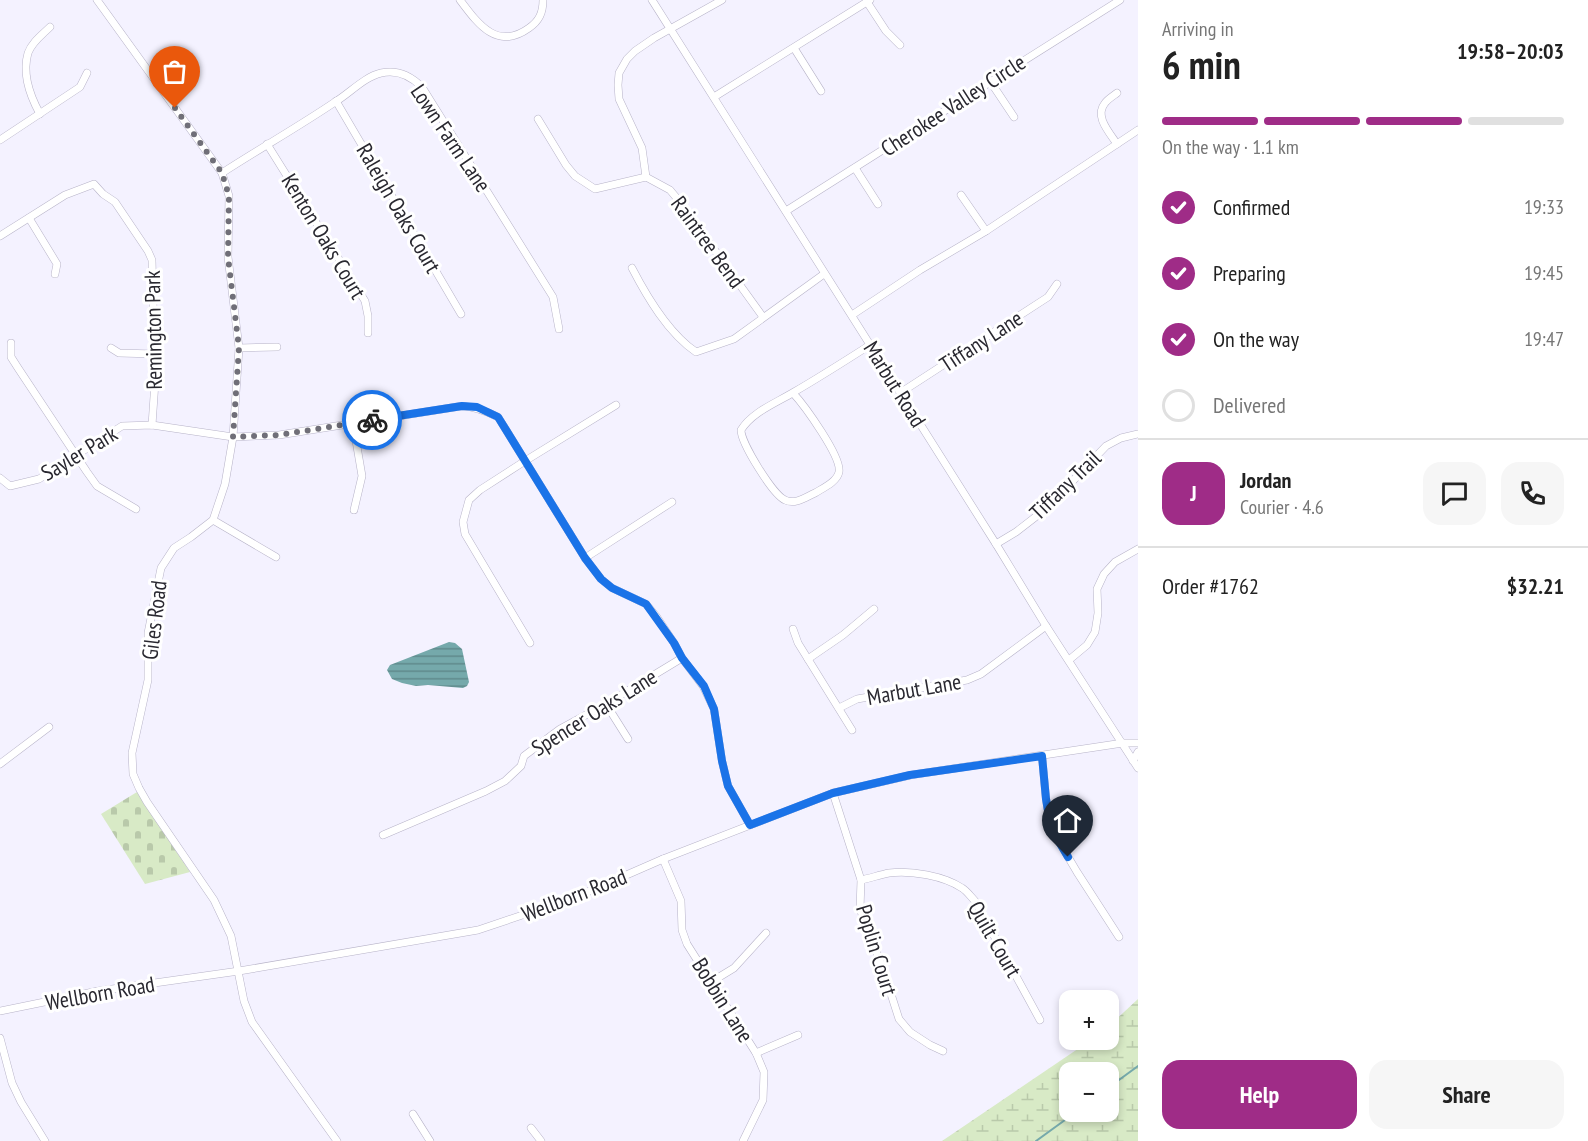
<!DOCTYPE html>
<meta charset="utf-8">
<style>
:root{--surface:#fff;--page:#f6f6f6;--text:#222;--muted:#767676;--line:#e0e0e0;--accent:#9f2c87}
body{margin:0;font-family:"PT Sans Narrow",sans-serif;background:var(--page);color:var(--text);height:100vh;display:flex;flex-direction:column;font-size:22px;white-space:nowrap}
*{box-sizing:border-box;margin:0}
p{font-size:20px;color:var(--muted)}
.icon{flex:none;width:33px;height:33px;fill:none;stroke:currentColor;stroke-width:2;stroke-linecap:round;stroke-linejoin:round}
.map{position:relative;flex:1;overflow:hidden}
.sheet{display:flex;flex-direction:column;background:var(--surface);width:450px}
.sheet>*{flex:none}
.tools{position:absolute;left:1059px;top:990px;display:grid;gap:12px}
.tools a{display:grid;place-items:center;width:60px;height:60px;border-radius:12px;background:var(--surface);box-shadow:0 3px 9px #0003;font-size:30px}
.pin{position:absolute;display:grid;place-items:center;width:51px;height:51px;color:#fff;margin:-62px -26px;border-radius:50% 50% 50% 0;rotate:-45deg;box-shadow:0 0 6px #0007}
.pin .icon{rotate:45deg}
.courier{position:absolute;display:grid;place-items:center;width:60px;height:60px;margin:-30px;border:4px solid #1a73e8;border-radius:50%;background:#fff;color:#222;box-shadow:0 2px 8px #0007}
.head em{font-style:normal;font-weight:800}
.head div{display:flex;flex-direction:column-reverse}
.head{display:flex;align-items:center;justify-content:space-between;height:102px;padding:0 24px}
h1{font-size:39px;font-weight:800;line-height:45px}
.bar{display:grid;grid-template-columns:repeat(4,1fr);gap:9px 6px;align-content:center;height:72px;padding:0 24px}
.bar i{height:8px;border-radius:4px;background:var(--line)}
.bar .active{background:var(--accent)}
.bar p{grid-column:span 4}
.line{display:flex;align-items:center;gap:15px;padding:0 24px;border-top:2px solid var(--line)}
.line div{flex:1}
.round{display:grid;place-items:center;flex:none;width:63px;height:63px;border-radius:18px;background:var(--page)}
ol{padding:0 24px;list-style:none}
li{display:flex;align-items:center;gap:18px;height:66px}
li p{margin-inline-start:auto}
li .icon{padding:6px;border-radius:50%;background:var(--accent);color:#fff;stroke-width:4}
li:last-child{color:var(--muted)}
li i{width:33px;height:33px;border:3px solid var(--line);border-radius:50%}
.primary-button{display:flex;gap:12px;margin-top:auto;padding:12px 24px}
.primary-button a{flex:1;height:69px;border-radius:18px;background:var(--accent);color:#fff;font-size:24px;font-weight:800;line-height:69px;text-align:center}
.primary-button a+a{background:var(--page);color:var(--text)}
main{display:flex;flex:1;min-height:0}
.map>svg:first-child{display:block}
</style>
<main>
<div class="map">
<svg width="1138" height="1141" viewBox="0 0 1138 1141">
<defs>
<pattern id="wetland-marsh" width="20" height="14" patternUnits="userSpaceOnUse" patternTransform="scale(1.5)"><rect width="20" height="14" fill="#d8eac6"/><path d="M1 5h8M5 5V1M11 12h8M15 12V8" fill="none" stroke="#b9c9aa"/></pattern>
<pattern id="cemetery-stones" width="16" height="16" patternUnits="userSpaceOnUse" patternTransform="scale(1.5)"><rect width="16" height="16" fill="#d8eac6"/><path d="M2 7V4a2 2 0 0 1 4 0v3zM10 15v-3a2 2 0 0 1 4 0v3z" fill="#b9c9aa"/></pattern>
<pattern id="water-rules" width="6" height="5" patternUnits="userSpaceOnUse" patternTransform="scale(1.5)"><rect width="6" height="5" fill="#75a9ab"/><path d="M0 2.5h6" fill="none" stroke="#608a8c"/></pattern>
</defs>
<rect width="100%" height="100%" fill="#f4f2ff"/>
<path fill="url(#wetland-marsh)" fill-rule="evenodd" d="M1138 999V1141H942L1091 1040H1108L1109 1026ZM1070 1072H1108V1112H1070Z"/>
<path fill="url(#cemetery-stones)" d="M137 792 190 872 145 884 101 814Z"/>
<path fill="url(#water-rules)" d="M449 642 455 643 462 649 469 682 467 686 463 688 428 685 416 686 402 683 392 679 387 670 390 665Z"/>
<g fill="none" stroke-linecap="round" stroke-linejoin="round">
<g stroke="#75a9ab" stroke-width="2">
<path d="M1108 1088 1138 1066"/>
<path d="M1036 1141 1076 1112"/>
</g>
<defs>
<g id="minor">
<path d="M97 0 222 173 229 196 228 257 239 348 233 437 225 484 213 520 191 537 174 548 161 568 148 633V680L132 753 133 774 139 788 147 802 214 900 231 936 244 1001 252 1022 337 1141"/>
<path d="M460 0C478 24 497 51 529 28 539 21 543 13 543 0"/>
<path d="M652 0 996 544 1046 626 1138 768"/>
<path d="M867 2 886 31 900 45"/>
<path d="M794 48 821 91"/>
<path d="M990 81 1014 117"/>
<path d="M714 97 870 0"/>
<path d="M336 101 461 314"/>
<path d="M40 114C30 96 22 74 28 53 32 42 42 35 50 27"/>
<path d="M538 119 566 165 575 176 595 189 646 177 670 190 680 202 763 317"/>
<path d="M0 140 80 87 87 73"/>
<path d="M267 144 365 301 368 316V333"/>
<path d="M1117 144C1109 132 1094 116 1105 103 1108 99 1113 96 1117 93"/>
<path d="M855 168 878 204"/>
<path d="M222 173C259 149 298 127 335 102 350 93 364 77 381 73 398 69 411 76 422 87L553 297 559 329"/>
<path d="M646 177 642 148 619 99 618 85 619 73 627 59 635 51 654 38 722 0"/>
<path d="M961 195 986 231"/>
<path d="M786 211 1120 0"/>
<path d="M29 218 57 264 55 274"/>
<path d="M0 236 65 195 94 184 103 194 115 202 148 251 152 260 155 382 152 425"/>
<path d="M632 268C647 297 668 333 696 352L734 339 824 274"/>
<path d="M852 315 920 270 986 231 1138 130"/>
<path d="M11 343V357L18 368 87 472 97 486 136 509"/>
<path d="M111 348 119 353 155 354"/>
<path d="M239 348 277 347"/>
<path d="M793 393C804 405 842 457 839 472 837 482 823 488 815 493 806 497 795 505 785 500 773 495 741 443 741 430 752 412 776 403 794 392 820 377 845 361 870 345"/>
<path d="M900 393 1048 297 1057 284"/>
<path d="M353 423 362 476 354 510"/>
<path d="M0 478 10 486 39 479 122 426 152 425 233 437 279 435 462 406C476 407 486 411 498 417L585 558 601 579 612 588 646 604 656 616 674 643 682 658 703 686 714 709 722 761 728 786 750 825"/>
<path d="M213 520 276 557"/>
<path d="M996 544 1016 532 1047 508 1106 446 1121 438 1138 434"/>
<path d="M585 558 672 502"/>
<path d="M793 629 798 643 852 730"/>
<path d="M530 643 465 534 463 522 469 500 480 490 525 461 616 405"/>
<path d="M808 659 843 635 874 609"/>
<path d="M1069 660 1087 645 1095 632 1098 613 1097 589 1104 574 1115 562 1138 549"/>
<path d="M606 704 628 739"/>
<path d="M839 708 857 699 967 680 981 674 1046 626"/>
<path d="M1042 756 1046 799 1051 828 1077 872 1119 937"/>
<path d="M1133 761 1138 752"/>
<path d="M0 764 49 727"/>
<path d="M833 793 861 880 860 909 883 969 899 1019 910 1032 930 1045 943 1051"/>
<path d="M383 835 486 791 505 781 521 766 524 756 560 729 606 704 682 658"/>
<path d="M663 859 681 901 682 930 687 944 756 1053 764 1072 763 1100 743 1141"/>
<path d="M861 880C870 878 880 875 889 873 911 870 944 876 962 888 967 891 971 897 975 901L1040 1020"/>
<path d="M711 982 734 968 766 933"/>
<path d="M0 1011 98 991 239 971 478 930 576 897 663 859 833 793 911 775 1123 743H1138"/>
<path d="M0 1038 12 1083 21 1102 45 1141"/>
<path d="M756 1053 798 1035"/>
<path d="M413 1114 430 1141"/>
<path d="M531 1128 541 1141"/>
</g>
</defs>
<use href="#minor" stroke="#b7b3c8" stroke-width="8"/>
<use href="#minor" stroke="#fff" stroke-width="7"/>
</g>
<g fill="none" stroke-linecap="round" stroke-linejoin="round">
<path stroke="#706f78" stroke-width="6" stroke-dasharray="0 10.8" d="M175 108 222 173 229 196 228 257 239 348 233 437 279 435 372 420"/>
<path stroke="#1a73e8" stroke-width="8" d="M372 420 462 406 477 407 498 417 585 558 601 579 612 588 646 604 674 643 682 658 704 686 714 709 722 761 728 786 750 825 833 793 910 775 1042 756 1046 799 1051 828 1068 857"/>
</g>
<g text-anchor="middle" stroke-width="6" stroke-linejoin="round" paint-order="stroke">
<g font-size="22" fill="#292830" stroke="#fff">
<text transform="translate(953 105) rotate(-33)" y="8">Cherokee Valley Circle</text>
<text transform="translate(451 138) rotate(56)" y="8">Lown Farm Lane</text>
<text transform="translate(399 208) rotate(60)" y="8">Raleigh Oaks Court</text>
<text transform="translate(324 236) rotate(59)" y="8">Kenton Oaks Court</text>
<text transform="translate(708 242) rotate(54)" y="8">Raintree Bend</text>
<text transform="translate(153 330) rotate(-91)" y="8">Remington Park</text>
<text transform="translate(981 341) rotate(-33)" y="8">Tiffany Lane</text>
<text transform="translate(895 384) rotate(58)" y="8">Marbut Road</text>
<text transform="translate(79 453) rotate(-31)" y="8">Sayler Park</text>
<text transform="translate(1065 485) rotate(-44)" y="8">Tiffany Trail</text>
<text transform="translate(154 620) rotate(-83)" y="8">Giles Road</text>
<text transform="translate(914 689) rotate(-10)" y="8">Marbut Lane</text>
<text transform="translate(594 712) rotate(-32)" y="8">Spencer Oaks Lane</text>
<text transform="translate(574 895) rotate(-21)" y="8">Wellborn Road</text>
<text transform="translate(995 939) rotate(60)" y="8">Quilt Court</text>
<text transform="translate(877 950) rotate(73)" y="8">Poplin Court</text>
<text transform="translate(100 993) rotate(-10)" y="8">Wellborn Road</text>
<text transform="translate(723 1000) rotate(58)" y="8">Bobbin Lane</text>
</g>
</g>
</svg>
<div class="tools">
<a>+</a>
<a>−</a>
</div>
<div class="pin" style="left:175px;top:108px;background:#ea580c"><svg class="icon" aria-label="bag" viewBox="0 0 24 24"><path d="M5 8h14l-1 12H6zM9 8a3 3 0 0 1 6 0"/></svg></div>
<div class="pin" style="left:1068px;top:857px;background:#1f2937"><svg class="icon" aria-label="home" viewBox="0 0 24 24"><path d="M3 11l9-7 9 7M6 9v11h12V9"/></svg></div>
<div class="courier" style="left:372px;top:420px"><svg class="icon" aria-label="bike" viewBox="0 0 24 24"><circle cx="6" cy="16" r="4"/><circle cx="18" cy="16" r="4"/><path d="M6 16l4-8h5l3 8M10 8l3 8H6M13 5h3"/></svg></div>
</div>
<section class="sheet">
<div class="head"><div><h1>6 min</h1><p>Arriving in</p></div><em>19:58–20:03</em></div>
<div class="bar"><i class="active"></i><i class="active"></i><i class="active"></i><i></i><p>On the way · 1.1 km</p></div>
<ol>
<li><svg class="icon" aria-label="check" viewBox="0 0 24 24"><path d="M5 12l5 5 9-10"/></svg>Confirmed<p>19:33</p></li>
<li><svg class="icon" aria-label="check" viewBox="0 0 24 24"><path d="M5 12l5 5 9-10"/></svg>Preparing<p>19:45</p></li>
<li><svg class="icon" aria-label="check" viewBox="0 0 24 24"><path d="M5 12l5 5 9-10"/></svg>On the way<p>19:47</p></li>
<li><i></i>Delivered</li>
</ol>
<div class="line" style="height:108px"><b class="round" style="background:var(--accent);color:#fff">J</b><div><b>Jordan</b><p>Courier · 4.6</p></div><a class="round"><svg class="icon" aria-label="chat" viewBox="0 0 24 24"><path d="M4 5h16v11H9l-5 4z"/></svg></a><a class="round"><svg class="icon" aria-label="phone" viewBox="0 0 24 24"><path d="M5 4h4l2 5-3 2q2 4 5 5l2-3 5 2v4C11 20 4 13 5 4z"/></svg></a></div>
<div class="line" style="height:78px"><div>Order #1762</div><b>$32.21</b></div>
<div class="primary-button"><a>Help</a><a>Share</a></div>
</section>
</main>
